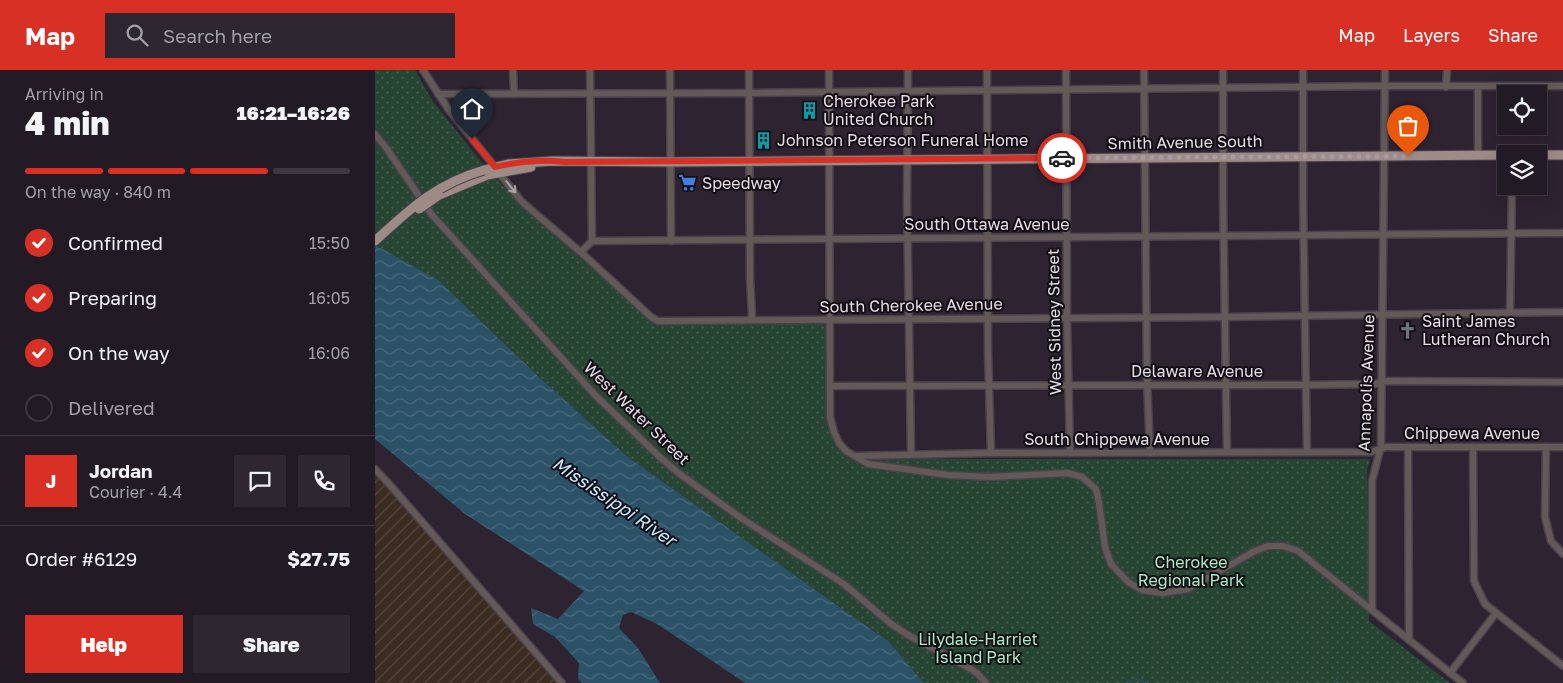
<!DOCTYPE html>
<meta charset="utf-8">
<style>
:root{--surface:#221a25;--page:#2e2732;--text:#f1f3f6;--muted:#a2a1a7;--line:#3f3842;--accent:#d93025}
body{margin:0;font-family:"Golos Text",sans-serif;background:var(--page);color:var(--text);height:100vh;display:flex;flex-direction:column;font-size:19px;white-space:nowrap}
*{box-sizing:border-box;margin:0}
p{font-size:16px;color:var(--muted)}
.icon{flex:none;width:28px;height:28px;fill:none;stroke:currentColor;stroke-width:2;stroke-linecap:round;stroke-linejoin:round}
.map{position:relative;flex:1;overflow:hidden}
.sheet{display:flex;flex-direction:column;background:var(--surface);width:375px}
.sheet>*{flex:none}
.controls{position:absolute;left:1122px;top:15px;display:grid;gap:10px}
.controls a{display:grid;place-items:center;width:50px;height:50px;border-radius:0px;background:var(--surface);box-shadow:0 5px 20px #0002,0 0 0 1px var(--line);font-size:25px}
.pin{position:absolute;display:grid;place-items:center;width:42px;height:42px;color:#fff;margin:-51px -21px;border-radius:50% 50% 50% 0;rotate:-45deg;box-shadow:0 0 5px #0007}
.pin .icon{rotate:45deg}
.courier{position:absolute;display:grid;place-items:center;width:50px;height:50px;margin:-25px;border:4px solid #d93025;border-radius:50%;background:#fff;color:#222;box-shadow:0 1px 6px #0007}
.overview em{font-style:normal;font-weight:800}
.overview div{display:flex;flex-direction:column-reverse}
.overview{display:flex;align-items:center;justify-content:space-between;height:85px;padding:0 25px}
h1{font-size:32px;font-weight:800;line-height:38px}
.bar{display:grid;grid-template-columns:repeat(4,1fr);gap:8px 5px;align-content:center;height:60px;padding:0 25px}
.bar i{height:6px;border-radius:4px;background:var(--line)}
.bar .current{background:var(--accent)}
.bar p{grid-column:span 4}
.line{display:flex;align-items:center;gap:12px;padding:0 25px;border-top:1px solid var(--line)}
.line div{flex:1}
.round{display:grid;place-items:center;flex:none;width:52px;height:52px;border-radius:0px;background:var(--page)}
ol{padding:0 25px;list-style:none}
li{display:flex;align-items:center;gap:15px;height:55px}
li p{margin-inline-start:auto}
li .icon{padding:5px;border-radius:50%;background:var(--accent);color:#fff;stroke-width:4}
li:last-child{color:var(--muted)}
li i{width:28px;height:28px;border:2px solid var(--line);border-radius:50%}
.primary-button{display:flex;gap:10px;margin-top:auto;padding:10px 25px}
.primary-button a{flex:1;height:58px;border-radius:0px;background:var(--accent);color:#fff;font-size:20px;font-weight:800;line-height:58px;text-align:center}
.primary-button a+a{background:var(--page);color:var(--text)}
header{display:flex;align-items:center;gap:30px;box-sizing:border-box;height:70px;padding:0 25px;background:var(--accent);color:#fff}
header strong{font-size:24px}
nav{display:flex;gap:28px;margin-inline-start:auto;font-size:18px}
.search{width:350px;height:45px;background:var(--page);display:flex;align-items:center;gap:12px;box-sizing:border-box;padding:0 18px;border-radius:0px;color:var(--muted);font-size:19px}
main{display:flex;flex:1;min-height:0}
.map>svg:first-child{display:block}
</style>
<header>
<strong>Map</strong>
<div class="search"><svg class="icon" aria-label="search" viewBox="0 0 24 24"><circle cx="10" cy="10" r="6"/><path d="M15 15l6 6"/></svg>Search here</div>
<nav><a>Map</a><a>Layers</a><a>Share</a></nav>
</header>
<main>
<section class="sheet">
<div class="overview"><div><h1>4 min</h1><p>Arriving in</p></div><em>16:21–16:26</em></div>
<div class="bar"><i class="current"></i><i class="current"></i><i class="current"></i><i></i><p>On the way · 840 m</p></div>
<ol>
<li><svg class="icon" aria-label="check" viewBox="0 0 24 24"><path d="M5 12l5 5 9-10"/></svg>Confirmed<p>15:50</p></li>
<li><svg class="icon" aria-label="check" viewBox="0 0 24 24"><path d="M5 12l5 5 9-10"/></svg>Preparing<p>16:05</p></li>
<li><svg class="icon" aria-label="check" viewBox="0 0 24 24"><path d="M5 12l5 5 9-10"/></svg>On the way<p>16:06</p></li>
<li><i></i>Delivered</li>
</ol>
<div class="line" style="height:90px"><b class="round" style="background:var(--accent);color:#fff">J</b><div><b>Jordan</b><p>Courier · 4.4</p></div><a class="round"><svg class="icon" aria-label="chat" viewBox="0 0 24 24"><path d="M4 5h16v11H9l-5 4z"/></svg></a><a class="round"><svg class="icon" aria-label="phone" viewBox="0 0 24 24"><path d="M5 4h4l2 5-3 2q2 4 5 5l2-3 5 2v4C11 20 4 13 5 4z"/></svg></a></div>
<div class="line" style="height:65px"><div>Order #6129</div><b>$27.75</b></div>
<div class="primary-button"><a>Help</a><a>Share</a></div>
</section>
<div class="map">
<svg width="1188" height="613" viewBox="0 0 1188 613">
<defs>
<pattern id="industrial-furrows" width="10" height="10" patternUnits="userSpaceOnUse" patternTransform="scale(1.25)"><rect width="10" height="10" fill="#3b2b20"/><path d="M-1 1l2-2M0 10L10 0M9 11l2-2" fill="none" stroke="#574940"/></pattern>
<pattern id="park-dots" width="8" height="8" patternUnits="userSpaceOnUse" patternTransform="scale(1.25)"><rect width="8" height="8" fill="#264533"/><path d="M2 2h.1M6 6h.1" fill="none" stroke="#455f51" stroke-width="1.8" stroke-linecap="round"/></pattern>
<pattern id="water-waves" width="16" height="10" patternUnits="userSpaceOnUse" patternTransform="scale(1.25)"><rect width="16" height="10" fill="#2c5267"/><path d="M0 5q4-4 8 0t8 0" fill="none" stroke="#4a6a7d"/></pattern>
</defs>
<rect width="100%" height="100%" fill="#2e2331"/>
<path fill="url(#industrial-furrows)" d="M0 404 11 414 181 613H0Z"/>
<path fill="url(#park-dots)" d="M0 0H40L57 30 108 94 150 140 282 254 451 252 452 352 461 377 475 389H995L992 401 994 551 1075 613H549L514 572 253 387 164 307 0 175Z"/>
<path fill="url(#water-waves)" d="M0 175 63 210 164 307 253 387 514 572 549 613H370L282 554 256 542 248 545 244 558 263 578 285 613H207L203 609 204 593 180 567 158 554 156 538 183 549 209 521 90 444 0 369Z"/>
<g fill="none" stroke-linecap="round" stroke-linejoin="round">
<g stroke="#2c5267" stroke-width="1">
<path d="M754 613 758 608 772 613"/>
<path d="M958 613 964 607"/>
</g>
<defs>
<g id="minor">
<path d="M48 0 74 40 120 97"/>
<path d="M138 0 139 24"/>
<path d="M215 0 217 171"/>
<path d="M295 0 296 171"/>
<path d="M374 0 375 208 377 246 375 250"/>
<path d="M454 0 455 347 459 362 464 373 471 381 493 394 573 405 615 407 693 403 707 407 721 419 724 433 730 477 736 494 753 512 767 520 787 523 813 519 878 482 893 476H908L923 481 1088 613"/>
<path d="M533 0 532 131 536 384"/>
<path d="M612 0 613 282 616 383"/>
<path d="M691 0 692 248 695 383"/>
<path d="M769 0 772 310 775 383"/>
<path d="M848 0V128L852 382"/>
<path d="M928 0V127L932 382"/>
<path d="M1071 17 1072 0"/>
<path d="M63 24 375 23 1003 16H1188"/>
<path d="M0 64 12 79 57 145 221 326 287 389 306 405 366 448 469 514 515 553 533 565 596 599 603 604 611 613"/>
<path d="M1103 85V17"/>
<path d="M124 103 147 132 210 186 276 247 283 251 851 247 1188 242"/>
<path d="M217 171 1188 163"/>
<path d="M206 182 217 171"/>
<path d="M1135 242 1137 116"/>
<path d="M455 316 930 315 1000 314 1012 311 1188 312"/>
<path d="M1033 377 1034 570"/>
<path d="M1098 377 1099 511 1110 534 1188 596"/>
<path d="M1171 377 1170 447 1176 471 1188 484"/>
<path d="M480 386 616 383 996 382 1011 377H1188"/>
<path d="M0 399 15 415 187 613"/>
<path d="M997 540V411L1006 376 1010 0"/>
<path d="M1075 603 1121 543"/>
</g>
<g id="major">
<path d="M1164 85H1188"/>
<path d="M109 100 133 94 178 91 296 92 1131 85"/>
<path d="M64 125 112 105 156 97"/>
</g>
</defs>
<use href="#minor" stroke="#4b414e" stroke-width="9"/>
<use href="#major" stroke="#4b414e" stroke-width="11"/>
<use href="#minor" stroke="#635a57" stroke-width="6"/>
<use href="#major" stroke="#9e8b85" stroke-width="9"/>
<defs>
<g id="major-bridge">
<path d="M44 139 64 125"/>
<path d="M0 171C36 138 61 114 109 100"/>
</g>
</defs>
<use href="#major-bridge" stroke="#4b414e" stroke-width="11" stroke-linecap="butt"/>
<use href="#major-bridge" stroke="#9e8b85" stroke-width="9"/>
</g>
<defs><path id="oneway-shaft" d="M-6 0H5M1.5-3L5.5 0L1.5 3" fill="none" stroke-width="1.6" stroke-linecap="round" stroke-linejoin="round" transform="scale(1.25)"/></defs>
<use stroke="#aaa2a6" href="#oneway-shaft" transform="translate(136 117) rotate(51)"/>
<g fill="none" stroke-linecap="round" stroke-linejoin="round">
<path stroke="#a59ca7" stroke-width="5" stroke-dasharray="0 9" d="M687 88 1033 86"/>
<path stroke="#d93025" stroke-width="6" d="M97 69 120 97C142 92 166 89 189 92L687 88"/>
</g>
<defs>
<symbol id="building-bare" viewBox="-9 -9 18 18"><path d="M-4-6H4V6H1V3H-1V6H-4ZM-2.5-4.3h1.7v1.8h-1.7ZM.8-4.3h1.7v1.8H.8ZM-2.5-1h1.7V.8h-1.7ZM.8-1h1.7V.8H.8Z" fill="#0f9aa8" stroke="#130e14" stroke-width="2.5" paint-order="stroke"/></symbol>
<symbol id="supermarket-bare" viewBox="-9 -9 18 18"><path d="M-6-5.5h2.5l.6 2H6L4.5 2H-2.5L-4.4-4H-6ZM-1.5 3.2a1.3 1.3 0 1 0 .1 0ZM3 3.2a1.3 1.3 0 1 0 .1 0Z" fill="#3f7fe0" stroke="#130e14" stroke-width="2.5" paint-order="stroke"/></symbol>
<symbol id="church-bare" viewBox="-9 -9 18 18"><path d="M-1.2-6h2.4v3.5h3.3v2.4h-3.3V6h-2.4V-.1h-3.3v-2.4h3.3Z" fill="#6b7280" stroke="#130e14" stroke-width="2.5" paint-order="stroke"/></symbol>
</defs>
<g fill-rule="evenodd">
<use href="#building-bare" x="422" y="28" width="25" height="25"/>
<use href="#building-bare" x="376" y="58" width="25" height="25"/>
<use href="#supermarket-bare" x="300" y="100" width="25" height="25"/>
<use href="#church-bare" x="1020" y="248" width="25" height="25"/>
</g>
<g text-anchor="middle" stroke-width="4" stroke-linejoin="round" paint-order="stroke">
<g font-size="16" fill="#e5dde7" stroke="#130e14" text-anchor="start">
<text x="448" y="37">Cherokee Park<tspan x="448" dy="18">United Church</tspan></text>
<text x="402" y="76">Johnson Peterson Funeral Home</text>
<text x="327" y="119">Speedway</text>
<text x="1047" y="257">Saint James<tspan x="1047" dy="18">Lutheran Church</tspan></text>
</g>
<g font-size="16" fill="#e5dde7" stroke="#130e14">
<text transform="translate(810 72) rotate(-1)" y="6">Smith Avenue South</text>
<text x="612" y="160">South Ottawa Avenue</text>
<text transform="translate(536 235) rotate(-1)" y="6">South Cherokee Avenue</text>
<text transform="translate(679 252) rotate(-91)" y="6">West Sidney Street</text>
<text x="822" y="307">Delaware Avenue</text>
<text transform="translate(991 313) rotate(-88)" y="6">Annapolis Avenue</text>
<text transform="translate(262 343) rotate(44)" y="6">West Water Street</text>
<text x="1097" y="369">Chippewa Avenue</text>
<text x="742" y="375">South Chippewa Avenue</text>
</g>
<g font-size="16" fill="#aaecc5" stroke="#130e14">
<text x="816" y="498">Cherokee<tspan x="816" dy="18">Regional Park</tspan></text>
<text x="603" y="575">Lilydale-Harriet<tspan x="603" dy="18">Island Park</tspan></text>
</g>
<g font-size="18" font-style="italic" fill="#c1e7ff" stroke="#130e14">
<text transform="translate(239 432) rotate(34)" y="6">Mississippi River</text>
</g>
</g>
</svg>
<div class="controls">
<a><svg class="icon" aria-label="locate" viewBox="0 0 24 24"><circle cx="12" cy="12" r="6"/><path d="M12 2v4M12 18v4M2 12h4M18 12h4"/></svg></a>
<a><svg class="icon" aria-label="layers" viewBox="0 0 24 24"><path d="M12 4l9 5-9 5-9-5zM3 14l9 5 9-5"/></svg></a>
</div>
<div class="pin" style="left:1033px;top:86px;background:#ea580c"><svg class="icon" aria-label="bag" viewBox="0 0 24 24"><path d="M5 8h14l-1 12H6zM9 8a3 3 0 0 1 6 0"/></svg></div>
<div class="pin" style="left:97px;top:69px;background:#1f2937"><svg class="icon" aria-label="home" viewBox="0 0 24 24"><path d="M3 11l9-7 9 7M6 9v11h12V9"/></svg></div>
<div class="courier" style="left:687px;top:88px"><svg class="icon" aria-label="car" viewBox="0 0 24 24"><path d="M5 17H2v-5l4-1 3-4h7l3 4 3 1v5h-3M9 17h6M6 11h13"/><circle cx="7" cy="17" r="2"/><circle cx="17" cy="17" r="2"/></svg></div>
</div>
</main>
